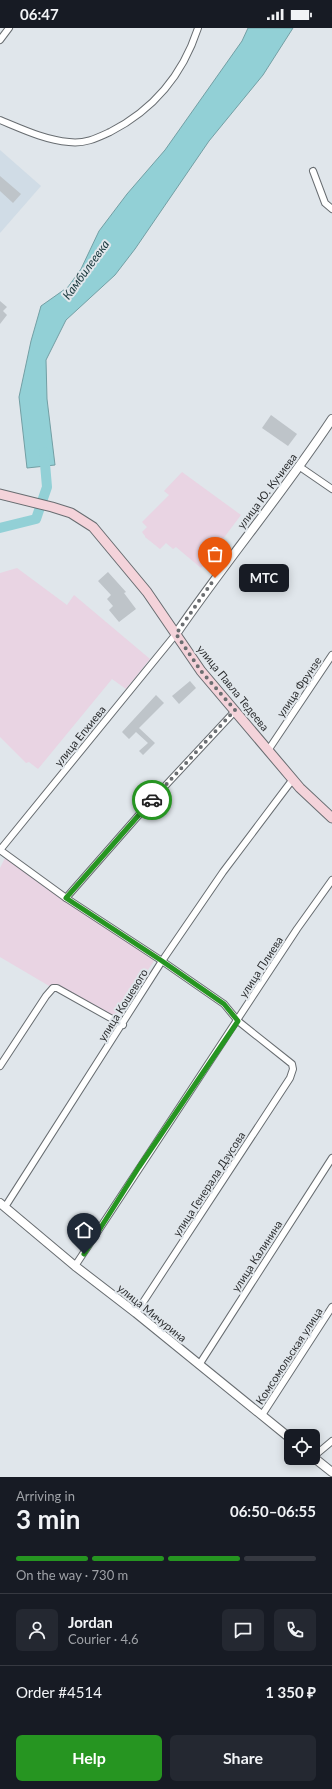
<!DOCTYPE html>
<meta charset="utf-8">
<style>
:root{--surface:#171b24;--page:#242831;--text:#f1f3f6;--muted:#9ea1a6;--line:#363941;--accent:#269521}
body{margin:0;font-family:Lato,sans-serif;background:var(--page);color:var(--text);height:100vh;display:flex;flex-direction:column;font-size:15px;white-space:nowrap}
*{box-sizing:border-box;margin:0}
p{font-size:13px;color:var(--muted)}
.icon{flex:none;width:22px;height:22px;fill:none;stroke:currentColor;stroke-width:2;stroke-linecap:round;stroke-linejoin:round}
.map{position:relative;height:1449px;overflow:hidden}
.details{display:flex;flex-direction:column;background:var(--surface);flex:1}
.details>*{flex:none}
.tools{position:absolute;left:284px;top:1401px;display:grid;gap:8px}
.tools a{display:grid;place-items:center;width:36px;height:36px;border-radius:6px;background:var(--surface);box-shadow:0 2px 10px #0003;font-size:20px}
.pin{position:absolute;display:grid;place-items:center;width:34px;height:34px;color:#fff;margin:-41px -17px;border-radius:50% 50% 50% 0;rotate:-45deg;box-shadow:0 0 4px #0007}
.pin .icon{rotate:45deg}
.courier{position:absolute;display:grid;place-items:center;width:40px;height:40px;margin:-20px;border:3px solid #269521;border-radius:50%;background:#fff;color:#222;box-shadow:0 1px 5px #0007}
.bubble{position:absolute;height:28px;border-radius:6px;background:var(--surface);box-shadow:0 2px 10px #0003;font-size:13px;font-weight:700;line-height:28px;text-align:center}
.head em{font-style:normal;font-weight:700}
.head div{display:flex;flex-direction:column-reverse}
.head{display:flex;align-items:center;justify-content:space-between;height:68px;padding:0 16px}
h1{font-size:26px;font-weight:700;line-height:30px}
.bar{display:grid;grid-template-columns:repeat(4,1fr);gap:6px 4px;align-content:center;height:48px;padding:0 16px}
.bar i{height:5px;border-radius:3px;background:var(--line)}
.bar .active{background:var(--accent)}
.bar p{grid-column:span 4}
.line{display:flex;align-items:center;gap:10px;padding:0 16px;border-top:1px solid var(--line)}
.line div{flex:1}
.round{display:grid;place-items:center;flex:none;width:42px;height:42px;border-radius:6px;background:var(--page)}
.button{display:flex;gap:8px;margin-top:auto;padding:8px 16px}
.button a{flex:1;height:46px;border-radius:6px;background:var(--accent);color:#fff;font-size:16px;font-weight:700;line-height:46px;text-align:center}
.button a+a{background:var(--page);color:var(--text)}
.status{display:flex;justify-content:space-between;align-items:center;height:28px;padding:0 20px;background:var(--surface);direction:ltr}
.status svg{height:11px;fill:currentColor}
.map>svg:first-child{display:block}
</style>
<div class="status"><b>06:47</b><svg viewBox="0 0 49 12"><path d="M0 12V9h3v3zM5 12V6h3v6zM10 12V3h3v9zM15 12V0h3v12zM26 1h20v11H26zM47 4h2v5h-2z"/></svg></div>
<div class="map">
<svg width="332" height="1449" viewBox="0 0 332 1449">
<rect width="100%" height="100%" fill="#e0e6eb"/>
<path fill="#d0dce6" d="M0 122 41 158 0 205Z"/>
<g fill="#e9d4e3">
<path d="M182 444 241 487 201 540 176 519 173 521 166 515 160 521 145 509V508L142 504 147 499 142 494 169 467 164 463Z"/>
<path d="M17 540 67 577 74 567 150 631 126 661 112 651 38 741 29 734 26 735 0 709V545Z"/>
<path d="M7 826 154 933 112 995 0 929V840Z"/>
</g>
<path fill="#92d0d6" stroke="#739fa4" d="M248 0H293L263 47 209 113 135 221 115 247 66 292 46 332 47 371 55 437 27 440 19 369 31 313 41 278 68 259 81 241 99 203 127 166 165 122 242 13Z"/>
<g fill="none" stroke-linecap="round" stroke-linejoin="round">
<path stroke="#92d0d6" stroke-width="10" d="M0 500 36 491 47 459 44 424"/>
</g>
<g fill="#bec4c9">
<path d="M0 148 21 166 13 175 0 163Z"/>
<path d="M0 273 7 279 3 283 7 287 0 296Z"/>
<path d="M271 387 297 406 288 418 262 400Z"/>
<path d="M108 544 126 564 124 565 136 581 119 594 109 582 113 578 107 571 111 567 98 553Z"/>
<path d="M190 653 196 660 179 676 172 668Z"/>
<path d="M156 667 164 675 139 700 155 715 143 727 139 723 148 715 136 704 129 711 122 704Z"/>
</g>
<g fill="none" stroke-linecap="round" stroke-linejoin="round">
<defs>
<g id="minor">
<path d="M0 12 9 0"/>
<path d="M0 92C22 101 45 112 69 114 85 116 97 110 110 104 153 82 183 46 198 0"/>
<path d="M313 143 325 175 332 181"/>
<path d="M300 439 332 461"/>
<path d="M269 721 332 627"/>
<path d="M0 822 66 870 162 933 224 976 238 993 292 1036 293 1041 290 1050 136 1285"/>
<path d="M0 822 176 606"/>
<path d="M66 870 152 772 235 683"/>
<path d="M0 1038 46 968 53 960H57L123 997"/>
<path d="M5 1179 162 933 223 844 293 751"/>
<path d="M75 1238 297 901 332 852"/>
<path d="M199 1337 332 1130"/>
<path d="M262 1387 332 1279"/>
<path d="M313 1429 332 1413"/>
</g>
<g id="tertiary">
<path d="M176 606C226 533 283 465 332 391"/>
<path d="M0 1175 75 1238 136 1285 291 1411"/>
<path d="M313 1429 332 1444"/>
</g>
<path id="secondary" d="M0 466 52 479 71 485 93 499 147 564 201 643 300 760 332 790"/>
</defs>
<use href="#minor" stroke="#686d71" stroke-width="8"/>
<use href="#tertiary" stroke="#686d71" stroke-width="10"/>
<use href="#secondary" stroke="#686d71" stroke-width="11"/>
<use href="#minor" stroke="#fff" stroke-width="6"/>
<use href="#tertiary" stroke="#fff" stroke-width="8"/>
<use href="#secondary" stroke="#f4d3da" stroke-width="9"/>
</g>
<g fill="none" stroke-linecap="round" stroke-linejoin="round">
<path stroke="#6b6e71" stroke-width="4" stroke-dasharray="0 7.2" d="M152 772 235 682 201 643 176 606 215 550"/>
<path stroke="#269521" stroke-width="5" d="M84 1226 139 1139 238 993 224 976 162 933 66 870 152 772"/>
</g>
<g text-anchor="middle" stroke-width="4" stroke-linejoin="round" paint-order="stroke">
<g font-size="11" fill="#2c2e30" stroke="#e0e6eb">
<text transform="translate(267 463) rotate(-53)" y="4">улица Ю. Кучиева</text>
<text transform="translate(299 659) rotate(-56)" y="4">улица Фрунзе</text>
<text transform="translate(233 660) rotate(51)" y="4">улица Павла Тедеева</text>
<text transform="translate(80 708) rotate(-51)" y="4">улица Епхиева</text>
<text transform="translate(261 939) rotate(-57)" y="4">улица Плиева</text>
<text transform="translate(123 977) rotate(-58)" y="4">улица Кошевого</text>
<text transform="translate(209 1156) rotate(-57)" y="4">улица Генерала Дзусова</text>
<text transform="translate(257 1228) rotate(-57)" y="4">улица Калинина</text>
<text transform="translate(152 1285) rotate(39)" y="4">улица Мичурина</text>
<text transform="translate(289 1328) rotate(-57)" y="4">Комсомольская улица</text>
</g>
<g font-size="12" font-style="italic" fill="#163539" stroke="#e0e6eb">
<text transform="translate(86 242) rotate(-54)" y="4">Камбилеевка</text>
</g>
</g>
</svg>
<div class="tools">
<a><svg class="icon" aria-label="locate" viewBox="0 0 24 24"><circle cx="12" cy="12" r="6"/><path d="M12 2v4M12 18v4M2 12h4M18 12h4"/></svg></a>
</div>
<div class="pin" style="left:215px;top:550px;background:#ea580c"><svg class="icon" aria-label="bag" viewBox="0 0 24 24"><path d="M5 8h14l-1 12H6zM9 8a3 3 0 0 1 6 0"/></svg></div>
<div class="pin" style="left:84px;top:1226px;background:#1f2937"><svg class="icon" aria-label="home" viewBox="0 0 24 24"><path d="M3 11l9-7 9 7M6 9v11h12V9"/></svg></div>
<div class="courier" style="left:152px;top:772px"><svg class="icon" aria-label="car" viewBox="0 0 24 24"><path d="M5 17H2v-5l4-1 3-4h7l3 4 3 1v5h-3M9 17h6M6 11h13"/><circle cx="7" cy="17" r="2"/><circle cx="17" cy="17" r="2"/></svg></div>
<div class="bubble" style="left:239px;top:536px;width:50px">МТС</div>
</div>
<section class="details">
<div class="head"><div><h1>3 min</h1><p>Arriving in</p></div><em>06:50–06:55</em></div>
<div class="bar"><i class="active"></i><i class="active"></i><i class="active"></i><i></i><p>On the way · 730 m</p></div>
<div class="line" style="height:72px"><a class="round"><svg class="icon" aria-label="person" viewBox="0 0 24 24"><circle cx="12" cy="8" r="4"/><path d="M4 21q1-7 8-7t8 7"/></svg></a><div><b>Jordan</b><p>Courier · 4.6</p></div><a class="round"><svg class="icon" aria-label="chat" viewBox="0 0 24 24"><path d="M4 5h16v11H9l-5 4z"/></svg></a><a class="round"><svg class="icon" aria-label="phone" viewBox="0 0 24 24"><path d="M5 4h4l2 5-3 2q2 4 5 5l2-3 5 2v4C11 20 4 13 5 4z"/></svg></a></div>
<div class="line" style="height:52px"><div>Order #4514</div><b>1 350 ₽</b></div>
<div class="button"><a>Help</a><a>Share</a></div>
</section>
